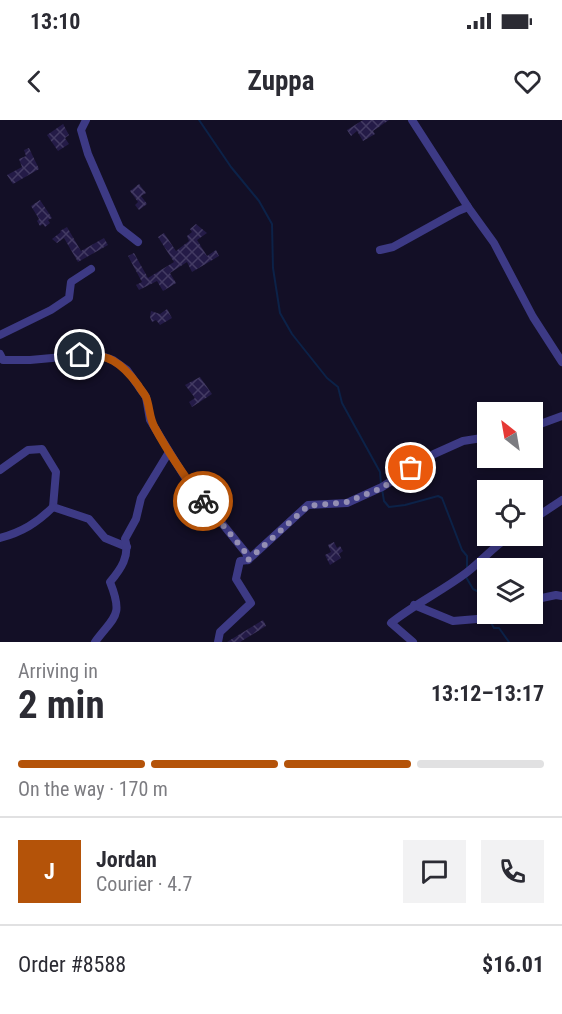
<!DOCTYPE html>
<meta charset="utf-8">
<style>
:root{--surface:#fff;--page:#f2f2f3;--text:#2b2b33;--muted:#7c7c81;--line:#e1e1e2;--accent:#b45309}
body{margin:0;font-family:"Roboto Condensed",sans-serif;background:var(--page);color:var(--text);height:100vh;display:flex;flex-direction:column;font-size:22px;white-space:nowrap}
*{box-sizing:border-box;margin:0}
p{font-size:20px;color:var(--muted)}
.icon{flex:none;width:33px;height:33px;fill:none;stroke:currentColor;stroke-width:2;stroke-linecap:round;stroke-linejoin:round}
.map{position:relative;height:522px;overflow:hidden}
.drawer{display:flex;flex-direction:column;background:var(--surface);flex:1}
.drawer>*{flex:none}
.needle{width:39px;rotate:329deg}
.buttons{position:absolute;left:477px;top:282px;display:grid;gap:12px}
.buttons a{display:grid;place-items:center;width:66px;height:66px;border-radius:0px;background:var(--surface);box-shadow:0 3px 9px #0003;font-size:30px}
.pin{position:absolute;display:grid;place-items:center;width:51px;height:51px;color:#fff;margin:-26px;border:3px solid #fff;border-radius:50%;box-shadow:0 2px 6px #0007}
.courier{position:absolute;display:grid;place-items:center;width:60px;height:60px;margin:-30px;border:4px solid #b45309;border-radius:50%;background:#fff;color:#222;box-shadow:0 2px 8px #0007}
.headline em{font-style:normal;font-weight:700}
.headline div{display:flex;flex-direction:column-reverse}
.headline{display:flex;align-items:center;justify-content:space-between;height:102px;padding:0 18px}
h1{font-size:39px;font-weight:700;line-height:45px}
.bar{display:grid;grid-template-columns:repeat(4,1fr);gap:9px 6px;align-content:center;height:72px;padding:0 18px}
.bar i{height:8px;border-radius:4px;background:var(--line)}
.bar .current{background:var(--accent)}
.bar p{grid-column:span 4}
.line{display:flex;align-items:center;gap:15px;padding:0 18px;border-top:2px solid var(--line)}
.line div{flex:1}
.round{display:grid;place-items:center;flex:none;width:63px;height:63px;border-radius:0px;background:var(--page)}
.status{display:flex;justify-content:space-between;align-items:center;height:42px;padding:0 30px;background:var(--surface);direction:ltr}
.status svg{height:16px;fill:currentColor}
header{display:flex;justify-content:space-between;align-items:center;height:78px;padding:0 18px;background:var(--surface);font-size:27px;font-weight:700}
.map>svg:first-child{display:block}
</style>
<div class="status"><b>13:10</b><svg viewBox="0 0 49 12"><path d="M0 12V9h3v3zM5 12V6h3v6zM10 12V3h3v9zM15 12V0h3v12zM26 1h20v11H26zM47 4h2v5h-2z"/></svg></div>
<header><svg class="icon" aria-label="back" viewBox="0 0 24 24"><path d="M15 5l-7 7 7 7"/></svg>Zuppa<svg class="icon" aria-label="heart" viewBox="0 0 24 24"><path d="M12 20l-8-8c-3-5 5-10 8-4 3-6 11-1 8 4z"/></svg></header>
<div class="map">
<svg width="562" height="522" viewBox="0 0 562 522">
<defs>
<pattern id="building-cross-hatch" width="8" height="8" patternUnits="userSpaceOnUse" patternTransform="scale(1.5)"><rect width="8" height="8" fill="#241b47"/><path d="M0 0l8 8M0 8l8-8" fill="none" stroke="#433b63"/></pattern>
</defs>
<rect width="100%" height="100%" fill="#130f26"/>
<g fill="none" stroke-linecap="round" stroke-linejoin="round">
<g stroke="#0c2248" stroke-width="2">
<path d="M199 0 231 47 259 81 272 104 273 148 280 193 292 214 327 258 338 267 342 283 380 352 381 364"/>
<path d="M382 369 384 381 389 387 405 385 438 376 442 378 462 430 467 436V448"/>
<path d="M466 457 473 469 483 474 488 484"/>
<path d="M490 501 494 508H499L509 522"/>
</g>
</g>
<g fill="url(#building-cross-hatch)">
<path d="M363 0H389L373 11 375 14 363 21 357 11 351 16 347 10Z"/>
<path d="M63 4 69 15 65 18 69 24 58 31 47 15Z"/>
<path d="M29 28 39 49 13 64 7 55 22 47 19 39 26 36 24 30Z"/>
<path d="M139 64 146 73 141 76 147 84 139 90 135 85 138 82 130 71Z"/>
<path d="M40 80 52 98 48 100 50 103 45 107 43 104 40 106 37 101 39 99 31 86Z"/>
<path d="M196 104 207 113 197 120 207 136 216 130 219 136 192 152 187 142 170 153 176 163 163 171 157 161 139 170 136 165 142 162 128 136 134 133 148 158 174 142 158 117 164 113 176 131 189 121 187 116 192 112 190 109Z"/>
<path d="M67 107 81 131 104 118 108 125 78 142 64 118 57 123 52 119 61 112 60 111Z"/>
<path d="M167 189 172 198 160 205 156 200 152 202 150 197 151 191 160 194Z"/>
<path d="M200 257 212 274 192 287 189 282 195 278 185 265Z"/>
<path d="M334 422 337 428 340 426 343 431 339 434 341 438 330 445 325 435 331 432 328 425Z"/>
<path d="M263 500 266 506 240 522H227Z"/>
</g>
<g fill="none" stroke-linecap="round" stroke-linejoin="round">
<g stroke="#3d3a85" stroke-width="8">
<path d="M86 0 81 10 88 34 120 108 138 122"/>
<path d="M412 0 468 87 494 123 533 197 562 242"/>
<path d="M380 130 393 127 458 91 468 87"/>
<path d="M0 215 51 190 69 178 71 162 91 149"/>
<path d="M0 234 3 240H30L96 234 113 240 127 250 146 277 150 300 186 359 246 433 248 440 240 441 236 459 251 483 220 512 218 522"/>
<path d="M532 307 562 296"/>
<path d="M0 350 28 330 42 329 56 352 53 387 89 399 105 418 127 427"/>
<path d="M532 400 562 380"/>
<path d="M0 418C22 412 37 403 53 387"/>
<path d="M248 440 308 385 347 383 382 367 434 334 463 321 488 317"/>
<path d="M532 480 556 475 562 476"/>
<path d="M414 485 453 501 489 498 499 494"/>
<path d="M95 522C114 496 124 497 110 462 121 449 130 436 125 419L136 399 141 378 169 332"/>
<path d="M413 522 391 503C415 484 442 471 466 453 482 441 494 426 510 416"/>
</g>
</g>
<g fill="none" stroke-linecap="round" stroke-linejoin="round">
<path stroke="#948fb3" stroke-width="6" stroke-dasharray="0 10.8" d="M203 381 246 433 248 440 308 386 347 382 382 368 411 348"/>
<path stroke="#b45309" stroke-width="8" d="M80 235C108 233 122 243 138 265 140 269 144 273 146 277 150 287 149 298 155 308 169 334 185 357 203 381"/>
</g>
</svg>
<div class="buttons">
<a><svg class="needle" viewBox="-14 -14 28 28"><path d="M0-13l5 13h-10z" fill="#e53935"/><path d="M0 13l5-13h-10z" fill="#7c7c81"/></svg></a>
<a><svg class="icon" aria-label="locate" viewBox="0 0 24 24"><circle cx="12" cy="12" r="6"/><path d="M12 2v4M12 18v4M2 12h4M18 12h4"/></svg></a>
<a><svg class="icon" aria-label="layers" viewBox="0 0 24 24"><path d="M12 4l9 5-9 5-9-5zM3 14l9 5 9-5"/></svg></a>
</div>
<div class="pin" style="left:411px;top:348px;background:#ea580c"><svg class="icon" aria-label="bag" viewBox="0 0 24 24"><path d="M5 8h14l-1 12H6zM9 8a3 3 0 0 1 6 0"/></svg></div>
<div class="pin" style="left:80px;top:235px;background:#1f2937"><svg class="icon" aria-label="home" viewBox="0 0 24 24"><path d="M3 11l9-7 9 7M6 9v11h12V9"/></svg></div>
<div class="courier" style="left:203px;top:381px"><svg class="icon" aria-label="bike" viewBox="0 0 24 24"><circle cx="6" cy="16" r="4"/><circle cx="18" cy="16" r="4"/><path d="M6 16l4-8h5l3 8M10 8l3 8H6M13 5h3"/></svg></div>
</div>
<section class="drawer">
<div class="headline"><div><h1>2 min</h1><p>Arriving in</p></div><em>13:12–13:17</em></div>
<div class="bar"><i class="current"></i><i class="current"></i><i class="current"></i><i></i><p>On the way · 170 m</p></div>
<div class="line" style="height:108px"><b class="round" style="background:var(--accent);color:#fff">J</b><div><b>Jordan</b><p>Courier · 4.7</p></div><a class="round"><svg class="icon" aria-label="chat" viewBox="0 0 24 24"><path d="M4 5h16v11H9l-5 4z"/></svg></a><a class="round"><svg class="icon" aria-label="phone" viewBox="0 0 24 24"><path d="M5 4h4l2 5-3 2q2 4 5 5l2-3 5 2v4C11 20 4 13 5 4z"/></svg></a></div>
<div class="line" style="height:78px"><div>Order #8588</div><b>$16.01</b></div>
</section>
